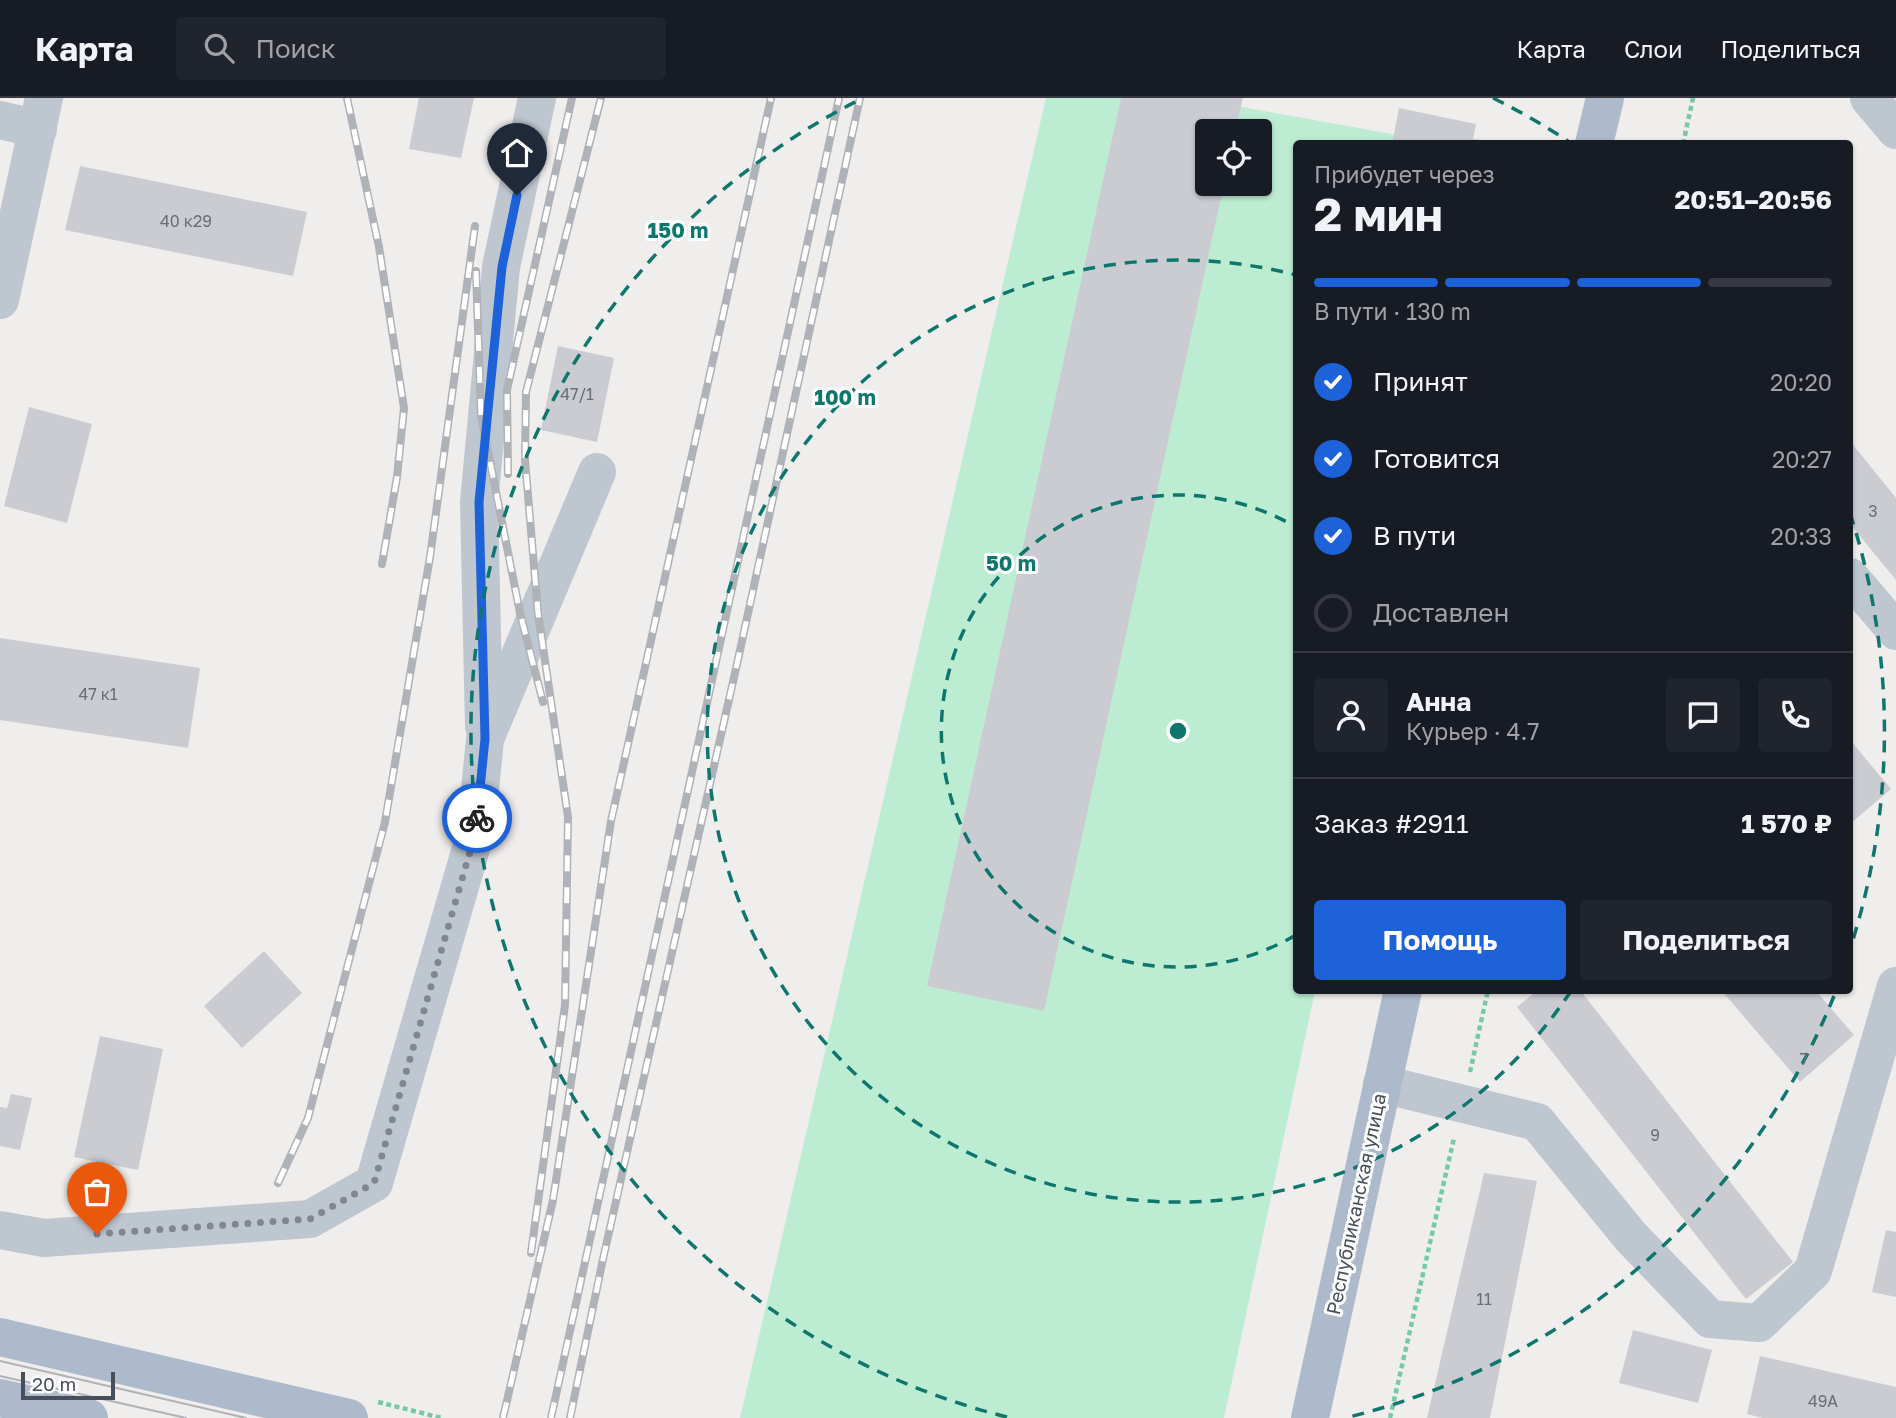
<!DOCTYPE html>
<html lang="ru">
<meta charset="utf-8">
<style>
:root{--surface:#171b24;--page:#20242c;--text:#f1f3f6;--muted:#9ea1a6;--line:#363941;--accent:#1d62d9}
body{margin:0;font-family:"Golos Text",sans-serif;background:var(--page);color:var(--text);height:100vh;display:flex;flex-direction:column;font-size:26px;white-space:nowrap}
*{box-sizing:border-box;margin:0}
p{font-size:23px;color:var(--muted)}
.icon{flex:none;width:38px;height:38px;fill:none;stroke:currentColor;stroke-width:2;stroke-linecap:round;stroke-linejoin:round}
.map{position:relative;flex:1;overflow:hidden}
.side{position:absolute;left:1293px;top:42px;width:560px;height:854px;display:flex;flex-direction:column;background:var(--surface);border-radius:7px;box-shadow:0 2px 5px #0004}
.side>*{flex:none}
.fabs{position:absolute;left:1195px;top:21px;display:grid;gap:14px}
.fabs a{display:grid;place-items:center;width:77px;height:77px;border-radius:7px;background:var(--surface);box-shadow:0 2px 5px #0004;font-size:35px}
.scale{position:absolute;left:21px;bottom:18px;width:94px;box-sizing:border-box;padding-left:7px;border:4px solid #464f5a;border-top:0;font-size:19px;line-height:24px;white-space:nowrap;color:#464f5a;-webkit-text-stroke:5px #fff;paint-order:stroke}
.pin{position:absolute;display:grid;place-items:center;width:60px;height:60px;color:#fff;margin:-72px -30px;border-radius:50% 50% 50% 0;rotate:-45deg;box-shadow:0 0 7px #0007}
.pin .icon{rotate:45deg}
.courier{position:absolute;display:grid;place-items:center;width:70px;height:70px;margin:-35px;border:5px solid #1d62d9;border-radius:50%;background:#fff;color:#222;box-shadow:0 2px 9px #0007}
.summary em{font-style:normal;font-weight:700}
.summary div{display:flex;flex-direction:column-reverse}
.summary{display:flex;align-items:center;justify-content:space-between;height:119px;padding:0 21px}
h1{font-size:46px;font-weight:700;line-height:52px}
.bar{display:grid;grid-template-columns:repeat(4,1fr);gap:10px 7px;align-content:center;height:84px;padding:0 21px}
.bar i{height:9px;border-radius:5px;background:var(--line)}
.bar .current{background:var(--accent)}
.bar p{grid-column:span 4}
.line{display:flex;align-items:center;gap:18px;padding:0 21px;border-top:2px solid var(--line)}
.line div{flex:1}
.round{display:grid;place-items:center;flex:none;width:74px;height:74px;border-radius:7px;background:var(--page)}
ol{padding:0 21px;list-style:none}
li{display:flex;align-items:center;gap:21px;height:77px}
li p{margin-inline-start:auto}
li .icon{padding:7px;border-radius:50%;background:var(--accent);color:#fff;stroke-width:4}
li:last-child{color:var(--muted)}
li i{width:38px;height:38px;border:4px solid var(--line);border-radius:50%}
.cta{display:flex;gap:14px;margin-top:auto;padding:14px 21px}
.cta a{flex:1;height:80px;border-radius:7px;background:var(--accent);color:#fff;font-size:28px;font-weight:700;line-height:80px;text-align:center}
.cta a+a{background:var(--page);color:var(--text)}
header{display:flex;align-items:center;gap:42px;box-sizing:border-box;height:98px;padding:0 35px;background:var(--surface);border-bottom:2px solid var(--line)}
header strong{font-size:33px}
nav{display:flex;gap:38px;margin-inline-start:auto;font-size:24px}
.search{width:490px;height:63px;background:var(--page);display:flex;align-items:center;gap:18px;box-sizing:border-box;padding:0 24px;border-radius:7px;color:var(--muted);font-size:26px}
.map>svg:first-child{display:block}
</style>
<header>
<strong>Карта</strong>
<div class="search"><svg class="icon" aria-label="search" viewBox="0 0 24 24"><circle cx="10" cy="10" r="6"/><path d="M15 15l6 6"/></svg>Поиск</div>
<nav><a>Карта</a><a>Слои</a><a>Поделиться</a></nav>
</header>
<div class="map">
<svg width="1896" height="1320" viewBox="0 0 1896 1320">
<rect width="100%" height="100%" fill="#f0eded"/>
<path fill="#bcedd2" fill-rule="evenodd" d="M1046 0H1192L1441 45 1297 46V892L1315 893 1224 1320H740ZM1208 33H1260V86H1208Z"/>
<g fill="#caccd2">
<path d="M419 0H474L461 60 409 51Z"/>
<path d="M1121 0H1243L1235 33H1208V86H1224L1044 913 927 888Z"/>
<path d="M1399 10 1476 26 1473 41 1483 42V46H1392Z"/>
<path d="M80 68 307 114 293 178 65 132Z"/>
<path d="M558 248 614 260 597 344 541 332Z"/>
<path d="M29 309 92 326 67 425 4 408Z"/>
<path d="M1850 343 1896 400V482L1850 426Z"/>
<path d="M0 540 200 570 188 650 0 622Z"/>
<path d="M1850 642 1891 691 1850 726Z"/>
<path d="M264 853 302 895 242 950 204 908Z"/>
<path d="M1538 892H1580L1793 1164 1746 1201 1517 909Z"/>
<path d="M1721 892H1815L1854 937 1800 984Z"/>
<path d="M100 938 163 951 138 1072 74 1059Z"/>
<path d="M11 996 32 1000 20 1052 0 1048V1009L7 1010Z"/>
<path d="M1484 1075 1537 1083 1490 1320H1427Z"/>
<path d="M1886 1132 1896 1134V1199L1872 1194Z"/>
<path d="M1633 1232 1712 1252 1698 1305 1619 1285Z"/>
<path d="M1760 1258 1896 1289V1320H1763L1747 1316Z"/>
</g>
<g fill="none" stroke-linecap="round" stroke-linejoin="round">
<g stroke="#75caa6" stroke-width="4.5" stroke-dasharray="5 3.5" stroke-linecap="butt">
<path d="M1683 46 1693 0"/>
<path d="M1470 974 1488 892"/>
<path d="M378 1304 442 1320"/>
<path d="M1390 1320 1454 1040"/>
</g>
<g stroke="#bec6cf" stroke-width="38">
<path d="M1869 0 1896 32"/>
<path d="M0 22 38 31"/>
<path d="M0 202 44 0"/>
<path d="M1850 479 1896 533"/>
<path d="M484 629 479 404 501 169 537 0"/>
<path d="M1382 986 1537 1024 1631 1139 1710 1221 1759 1225 1813 1173 1896 888"/>
<path d="M0 1132 44 1140 310 1121 374 1085 476 733 485 641 597 374"/>
</g>
<g stroke="#adbacc" stroke-width="38">
<path d="M1594 46 1605 0"/>
<path d="M0 1239 349 1320"/>
<path d="M0 1300 89 1320"/>
<path d="M1310 1320 1403 892"/>
</g>
<g stroke="#afb2b7" stroke-width="2">
<path d="M0 1263 246 1320"/>
<path d="M0 1278 186 1320"/>
</g>
<defs>
<g id="rail">
<path d="M347 0 379 149 404 310 397 379 382 466"/>
<path d="M476 173 481 318 520 515 543 604"/>
<path d="M508 376 507 292 572 0"/>
<path d="M278 1085 308 1020 385 724 430 459 475 128"/>
<path d="M531 1155 565 907 568 719 538 515 525 362 526 294 601 0"/>
<path d="M503 1320 553 1102 611 723 771 0"/>
<path d="M551 1320 839 0"/>
<path d="M570 1320 603 1161 737 566 860 0"/>
</g>
</defs>
<use href="#rail" stroke="#afb2b7" stroke-width="8"/>
<use href="#rail" stroke="#fff" stroke-width="5" stroke-dasharray="16" stroke-linecap="butt"/>
</g>
<g fill="none" stroke-linecap="round" stroke-linejoin="round">
<path stroke="#82868d" stroke-width="7" stroke-dasharray="0 12.6" d="M97 1136 310 1121 374 1085 476 733 477 720"/>
<path stroke="#1d62d9" stroke-width="9" d="M477 720 485 641 479 404 502 169 517 97"/>
</g>
<g fill="none" stroke="#0f766e" stroke-width="3.5" stroke-dasharray="12 9">
<path d="M1296 837A236 236 0 1 1 1296 429"/>
<path d="M1571 893A471 471 0 1 1 1296 177"/>
<path d="M1834 898A707 707 0 0 1 1349 1319M1007 1319A707 707 0 0 1 863 0M1493 0A707 707 0 0 1 1568 43M1850 415A707 707 0 0 1 1850 851"/>
</g>
<g text-anchor="middle" stroke-width="6" stroke-linejoin="round" paint-order="stroke">
<g font-size="16" fill="#676e78">
<text x="186" y="129">40 к29</text>
<text x="577" y="302">47/1</text>
<text x="1873" y="419">3</text>
<text x="98" y="602">47 к1</text>
<text x="1804" y="967">7</text>
<text x="1655" y="1043">9</text>
<text x="1484" y="1207">11</text>
<text x="1823" y="1309">49А</text>
</g>
<g font-size="19" fill="#464f5a" stroke="#fff">
<text transform="translate(1356 1106) rotate(-78)" y="7">Республиканская улица</text>
</g>
</g>
<circle cx="1178" cy="633" r="10" fill="#0f766e" stroke="#fff" stroke-width="3.5"/>
<g font-size="21" text-anchor="middle" font-weight="bold" fill="#0f766e" stroke="#fff" stroke-width="6" stroke-linejoin="round" paint-order="stroke">
<text x="678" y="140">150 m</text>
<text x="845" y="307">100 m</text>
<text x="1011" y="473">50 m</text>
</g>
</svg>
<div class="fabs">
<a><svg class="icon" aria-label="locate" viewBox="0 0 24 24"><circle cx="12" cy="12" r="6"/><path d="M12 2v4M12 18v4M2 12h4M18 12h4"/></svg></a>
</div>
<div class="scale">20 m</div>
<div class="pin" style="left:97px;top:1136px;background:#ea580c"><svg class="icon" aria-label="bag" viewBox="0 0 24 24"><path d="M5 8h14l-1 12H6zM9 8a3 3 0 0 1 6 0"/></svg></div>
<div class="pin" style="left:517px;top:97px;background:#1f2937"><svg class="icon" aria-label="home" viewBox="0 0 24 24"><path d="M3 11l9-7 9 7M6 9v11h12V9"/></svg></div>
<div class="courier" style="left:477px;top:720px"><svg class="icon" aria-label="bike" viewBox="0 0 24 24"><circle cx="6" cy="16" r="4"/><circle cx="18" cy="16" r="4"/><path d="M6 16l4-8h5l3 8M10 8l3 8H6M13 5h3"/></svg></div>
<section class="side">
<div class="summary"><div><h1>2 мин</h1><p>Прибудет через</p></div><em>20:51–20:56</em></div>
<div class="bar"><i class="current"></i><i class="current"></i><i class="current"></i><i></i><p>В пути · 130 m</p></div>
<ol>
<li><svg class="icon" aria-label="check" viewBox="0 0 24 24"><path d="M5 12l5 5 9-10"/></svg>Принят<p>20:20</p></li>
<li><svg class="icon" aria-label="check" viewBox="0 0 24 24"><path d="M5 12l5 5 9-10"/></svg>Готовится<p>20:27</p></li>
<li><svg class="icon" aria-label="check" viewBox="0 0 24 24"><path d="M5 12l5 5 9-10"/></svg>В пути<p>20:33</p></li>
<li><i></i>Доставлен</li>
</ol>
<div class="line" style="height:126px"><a class="round"><svg class="icon" aria-label="person" viewBox="0 0 24 24"><circle cx="12" cy="8" r="4"/><path d="M4 21q1-7 8-7t8 7"/></svg></a><div><b>Анна</b><p>Курьер · 4.7</p></div><a class="round"><svg class="icon" aria-label="chat" viewBox="0 0 24 24"><path d="M4 5h16v11H9l-5 4z"/></svg></a><a class="round"><svg class="icon" aria-label="phone" viewBox="0 0 24 24"><path d="M5 4h4l2 5-3 2q2 4 5 5l2-3 5 2v4C11 20 4 13 5 4z"/></svg></a></div>
<div class="line" style="height:91px"><div>Заказ #2911</div><b>1 570 ₽</b></div>
<div class="cta"><a>Помощь</a><a>Поделиться</a></div>
</section>
</div>
